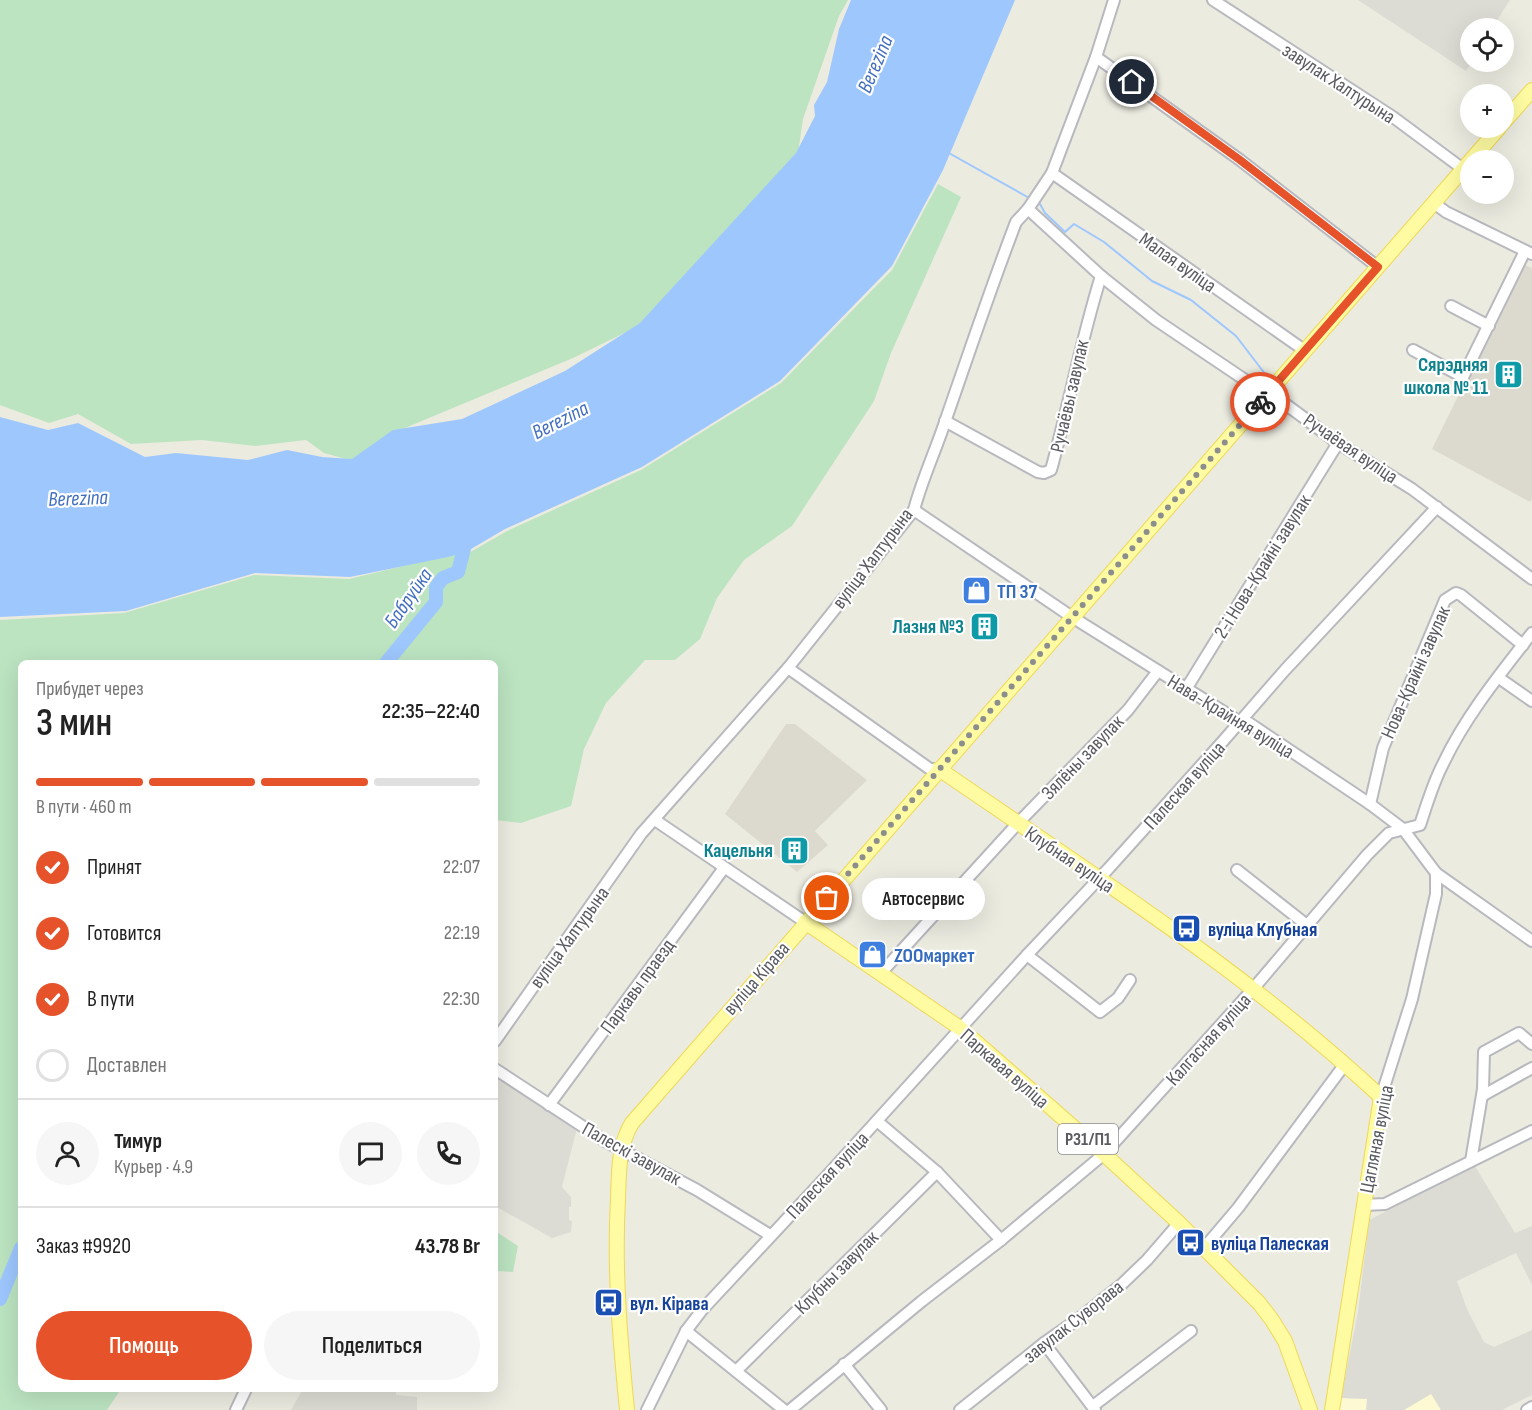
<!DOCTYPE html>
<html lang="ru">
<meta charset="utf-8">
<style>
:root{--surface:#fff;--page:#f6f6f6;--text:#222;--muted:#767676;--line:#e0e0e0;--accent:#e6532b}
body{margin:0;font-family:"Sofia Sans Condensed",sans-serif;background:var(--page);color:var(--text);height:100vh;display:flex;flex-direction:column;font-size:22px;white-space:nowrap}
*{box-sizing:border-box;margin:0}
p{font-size:20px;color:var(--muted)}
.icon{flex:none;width:33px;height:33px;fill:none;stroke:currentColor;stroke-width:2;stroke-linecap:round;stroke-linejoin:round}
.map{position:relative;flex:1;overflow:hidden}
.side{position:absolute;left:18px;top:660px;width:480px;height:732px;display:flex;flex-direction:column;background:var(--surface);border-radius:9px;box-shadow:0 6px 24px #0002}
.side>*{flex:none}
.fabs{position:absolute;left:1460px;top:18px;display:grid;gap:12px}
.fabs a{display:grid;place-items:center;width:54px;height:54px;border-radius:50%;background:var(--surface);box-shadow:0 6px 24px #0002;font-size:30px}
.pin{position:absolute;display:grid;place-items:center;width:51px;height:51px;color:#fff;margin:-26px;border:3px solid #fff;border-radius:50%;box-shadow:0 2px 6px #0007}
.courier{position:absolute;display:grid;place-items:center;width:60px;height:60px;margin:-30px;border:4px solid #e6532b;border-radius:50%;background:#fff;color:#222;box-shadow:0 2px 8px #0007}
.bubble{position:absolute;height:42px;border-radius:21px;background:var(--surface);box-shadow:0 6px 24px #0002;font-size:20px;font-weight:600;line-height:42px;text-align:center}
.overview em{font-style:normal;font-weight:600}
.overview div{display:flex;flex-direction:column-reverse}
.overview{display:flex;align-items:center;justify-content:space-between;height:102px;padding:0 18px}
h1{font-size:39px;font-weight:600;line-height:45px}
.bar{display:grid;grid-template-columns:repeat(4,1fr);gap:9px 6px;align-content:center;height:72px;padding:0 18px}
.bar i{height:8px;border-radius:4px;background:var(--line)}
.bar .selected{background:var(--accent)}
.bar p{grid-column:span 4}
.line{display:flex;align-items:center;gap:15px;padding:0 18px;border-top:2px solid var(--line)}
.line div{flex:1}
.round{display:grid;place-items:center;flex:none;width:63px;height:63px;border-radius:32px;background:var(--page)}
ol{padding:0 18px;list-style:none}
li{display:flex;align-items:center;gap:18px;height:66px}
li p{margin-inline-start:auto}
li .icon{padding:6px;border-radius:50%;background:var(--accent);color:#fff;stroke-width:4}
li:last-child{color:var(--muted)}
li i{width:33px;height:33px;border:3px solid var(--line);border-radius:50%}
.primary-button{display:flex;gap:12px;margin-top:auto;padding:12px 18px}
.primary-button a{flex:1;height:69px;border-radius:36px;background:var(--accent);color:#fff;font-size:24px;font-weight:600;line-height:69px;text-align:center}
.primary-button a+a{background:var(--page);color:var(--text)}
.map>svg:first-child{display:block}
</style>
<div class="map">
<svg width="1532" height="1410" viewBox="0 0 1532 1410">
<rect width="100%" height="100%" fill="#ecebe0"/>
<g fill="#fdf9d3">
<path d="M1432 1393 1441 1410H1404Z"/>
<path d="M1341 1398 1368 1399 1366 1410H1338Z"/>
</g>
<g fill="#dddcd4">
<path d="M1358 0H1510L1492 28H1470V62H1472L1466 71Z"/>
<path d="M495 1075 577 1128 562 1187 571 1197V1207H569V1220L572 1221 571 1232 552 1238 495 1206Z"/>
<path d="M1475 1166 1515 1233 1532 1226V1285L1516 1253 1457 1281 1467 1309 1484 1342 1494 1347 1532 1330V1395L1502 1410H1441L1431 1394 1404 1410H1366L1367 1399 1341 1398 1358 1312 1369 1220Z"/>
<path d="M303 1389H396V1395L417 1397V1410H291Z"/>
</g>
<g fill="#dcdace">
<path d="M1523 264 1532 268V499L1530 502 1432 449Z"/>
<path d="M786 724H795L867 780 815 831 828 845 797 872 725 814Z"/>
</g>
<g fill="#bce4c1">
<path d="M0 0H848L839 16 803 119 798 153 643 324 573 358 393 433 353 461 324 453 306 440 255 446 202 440 131 444 78 414 49 423 0 405Z"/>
<path d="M938 184 961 197 891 353 874 401 792 526 744 560 717 598 700 639 675 660H645L606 703 584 749 571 806 521 823 495 820V663H21V1389H121L107 1410H0V620L124 613 254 575 349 579 449 555 467 554 507 531 641 470 781 383 892 270Z"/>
<path d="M495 1231 518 1246 513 1272 495 1271Z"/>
</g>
<path fill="#9ec7fe" d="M851 0H1015L943 170 892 266 780 381 642 467 505 529 466 552 448 557 350 577 255 573 126 611 0 617V417L48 430 78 423 145 457 176 453 248 460 287 450 322 457 352 459 393 430 462 419 565 371 640 323 796 153 815 116 814 105 827 82 839 29Z"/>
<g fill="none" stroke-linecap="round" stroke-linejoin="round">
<g stroke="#9ec7fe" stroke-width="2">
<path d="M947 152 1031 199"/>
<path d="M1036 202 1040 204 1045 213 1065 232 1074 224 1104 242 1152 281 1191 300 1236 336 1269 379"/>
</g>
<g stroke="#9ec7fe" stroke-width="14">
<path d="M386 663 436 602V587L443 578 458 572 467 537"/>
<path d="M0 1299 21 1248"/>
</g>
<defs>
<g id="minor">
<path d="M1213 0 1393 117 1463 169"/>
<path d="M1096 57 1240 160 1378 267"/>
<path d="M1052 173 1304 350"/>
<path d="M1434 203 1446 212 1532 254"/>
<path d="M1028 209 1101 276 1156 320 1254 386 1269 392 1338 443 1412 489 1532 579"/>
<path d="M1451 306 1489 326"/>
<path d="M1413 350 1463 377 1525 251"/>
<path d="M945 421 1038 472 1044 473 1051 470C1069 405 1081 340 1101 276"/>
<path d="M914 510 1072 617 1240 722 1249 723 1370 804 1403 829 1436 873 1532 941"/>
<path d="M788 668 930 769H939"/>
<path d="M1499 678 1532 701"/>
<path d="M1186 689 1338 443"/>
<path d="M1370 804 1383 748 1445 600 1456 593 1461 595 1523 645"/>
<path d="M655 820 805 922"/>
<path d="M1237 870 1308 926"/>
<path d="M1027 955 1100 1012 1118 998 1130 980"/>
<path d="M881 973 1018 823 1128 710 1158 671"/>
<path d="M495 1041 641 834 788 668 914 510C922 479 936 450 946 419 969 353 991 287 1016 222L1028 209 1052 173 1096 57 1114 0"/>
<path d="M495 1069 605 1141 697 1190 770 1235"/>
<path d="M1482 1096 1532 1068"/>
<path d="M1381 1097 1412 999 1436 894V873"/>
<path d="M549 1105 724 868"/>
<path d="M877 1121 937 1172 1001 1240"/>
<path d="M1471 1161 1483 1089 1484 1052 1519 1033 1532 1044"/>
<path d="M1364 1205 1385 1204 1532 1131"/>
<path d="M1204 1248 1238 1208 1345 1064"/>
<path d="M686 1331 784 1410"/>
<path d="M1044 1343 1095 1410"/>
<path d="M844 1364 881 1410"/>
<path d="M736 1371 937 1172"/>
<path d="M1093 1406 1191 1331"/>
<path d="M236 1410 246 1389"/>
<path d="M647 1410 686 1331 702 1310 825 1178 1027 955 1109 868 1224 740 1285 670 1437 507"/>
<path d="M790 1410 922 1301 1001 1240 1104 1154 1253 989 1367 855 1389 833 1420 825C1427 804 1433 783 1443 764 1465 717 1500 674 1532 633"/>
<path d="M960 1410 1044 1343 1081 1317 1121 1285 1147 1260 1179 1223"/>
<path d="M1527 1410 1532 1407"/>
</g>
<g id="major">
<path d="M1503 123 1532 90"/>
<path d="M939 769C1090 873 1247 972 1381 1097L1332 1410"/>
<path d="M805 922 960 1028 1104 1154 1179 1223 1259 1303 1272 1320 1285 1341 1310 1410"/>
<path d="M627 1410C620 1339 614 1270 618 1199 619 1172 618 1146 632 1123L1499 128"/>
</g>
</defs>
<use href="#minor" stroke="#b8b9bf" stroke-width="14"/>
<use href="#major" stroke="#efd855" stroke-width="16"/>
<use href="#minor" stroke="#fff" stroke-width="10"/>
<use href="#major" stroke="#fefba2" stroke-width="14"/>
</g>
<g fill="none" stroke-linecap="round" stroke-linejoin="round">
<path stroke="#8c8d8d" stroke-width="6" stroke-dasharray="0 10.8" d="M827 898 1260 402"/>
<path stroke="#e6532b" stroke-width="8" d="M1132 82 1240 160 1378 267 1260 402"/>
</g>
<defs>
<symbol id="building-square" viewBox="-11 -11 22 22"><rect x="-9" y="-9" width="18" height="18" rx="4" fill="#0f9aa8" stroke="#fff"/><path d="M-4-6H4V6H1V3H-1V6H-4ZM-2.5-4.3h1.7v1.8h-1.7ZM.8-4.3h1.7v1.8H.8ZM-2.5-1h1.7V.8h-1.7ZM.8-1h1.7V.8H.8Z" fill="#fff"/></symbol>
<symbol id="shop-square" viewBox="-11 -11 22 22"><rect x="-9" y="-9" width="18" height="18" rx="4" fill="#3f7fe0" stroke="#fff"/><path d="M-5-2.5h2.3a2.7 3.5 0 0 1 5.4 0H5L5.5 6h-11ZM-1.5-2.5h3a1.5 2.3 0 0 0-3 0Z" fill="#fff"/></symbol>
<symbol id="bus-square" viewBox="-11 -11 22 22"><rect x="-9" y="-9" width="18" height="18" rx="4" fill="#1a4fb4" stroke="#fff"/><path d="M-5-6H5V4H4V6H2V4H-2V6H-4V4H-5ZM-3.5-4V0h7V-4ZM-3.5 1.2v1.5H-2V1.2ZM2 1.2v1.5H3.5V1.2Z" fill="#fff"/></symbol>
</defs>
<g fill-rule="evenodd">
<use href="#building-square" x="1492" y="358" width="33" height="33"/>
<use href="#shop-square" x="960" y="574" width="33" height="33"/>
<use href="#building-square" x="968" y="610" width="33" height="33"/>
<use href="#building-square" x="778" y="834" width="33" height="33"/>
<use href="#bus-square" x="1170" y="912" width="33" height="33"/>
<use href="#shop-square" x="856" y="938" width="33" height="33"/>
<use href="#bus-square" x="1174" y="1226" width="33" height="33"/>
<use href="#bus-square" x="592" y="1286" width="33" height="33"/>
</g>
<g text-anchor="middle" stroke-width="4.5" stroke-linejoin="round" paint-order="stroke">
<rect fill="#fff" stroke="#8b8c90" stroke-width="1.5" x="1058" y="1124" width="60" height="30" rx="4.5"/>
<g font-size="18" font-weight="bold" fill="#595b61">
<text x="1088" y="1145">Р31/П1</text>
</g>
<g font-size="20" fill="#595b61" stroke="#fff">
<text transform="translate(1339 83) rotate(33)" y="7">завулак Халтурына</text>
<text transform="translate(1178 262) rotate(35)" y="7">Малая вуліца</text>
<text transform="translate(1069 396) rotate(-77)" y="7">Ручаёвы завулак</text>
<text transform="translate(1351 448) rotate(34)" y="7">Ручаёвая вуліца</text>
<text transform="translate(872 558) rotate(-53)" y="7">вуліца Халтурына</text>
<text transform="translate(1262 566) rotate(-58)" y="7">2-і Нова-Крайні завулак</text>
<text transform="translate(1415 672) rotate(-66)" y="7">Нова-Крайні завулак</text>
<text transform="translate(1231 716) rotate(31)" y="7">Нава-Крайняя вуліца</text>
<text transform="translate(1082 757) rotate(-46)" y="7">Зялёны завулак</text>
<text transform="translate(1184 785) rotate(-48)" y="7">Палеская вуліца</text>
<text transform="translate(1070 859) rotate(34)" y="7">Клубная вуліца</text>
<text transform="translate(569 937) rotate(-54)" y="7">вуліца Халтурына</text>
<text transform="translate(756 978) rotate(-49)" y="7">вуліца Кірава</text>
<text transform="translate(637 986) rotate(-54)" y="7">Паркавы праезд</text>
<text transform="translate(1208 1039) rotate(-48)" y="7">Калгасная вуліца</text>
<text transform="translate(1005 1068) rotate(41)" y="7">Паркавая вуліца</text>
<text transform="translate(1376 1139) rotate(-79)" y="7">Цагляная вуліца</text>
<text transform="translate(632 1153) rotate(29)" y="7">Палескі завулак</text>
<text transform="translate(827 1175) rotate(-47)" y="7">Палеская вуліца</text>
<text transform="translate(836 1272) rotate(-45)" y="7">Клубны завулак</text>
<text transform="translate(1073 1321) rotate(-38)" y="7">завулак Суворава</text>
</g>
<g font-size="20" font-weight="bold" fill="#0d838f" stroke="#fff" text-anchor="end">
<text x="1488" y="371">Сярэдняя<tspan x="1488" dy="23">школа № 11</tspan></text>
<text x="964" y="633">Лазня №3</text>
<text x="773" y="857">Кацельня</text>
</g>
<g font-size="20" font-weight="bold" fill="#366cbe" stroke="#fff" text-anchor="start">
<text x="997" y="598">ТП 37</text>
<text x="894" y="962">ZOOмаркет</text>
</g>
<g font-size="20" font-weight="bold" fill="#164399" stroke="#fff" text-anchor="start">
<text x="1208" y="936">вуліца Клубная</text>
<text x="1211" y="1250">вуліца Палеская</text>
<text x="630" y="1310">вул. Кірава</text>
</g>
<g font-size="21" font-style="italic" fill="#416ec0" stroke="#fff">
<text transform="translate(875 64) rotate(-67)" y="7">Berezina</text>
<text transform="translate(560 420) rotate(-27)" y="7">Berezina</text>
<text transform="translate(78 498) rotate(-2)" y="7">Berezina</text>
<text transform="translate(408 598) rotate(-55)" y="7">Бабруйка</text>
</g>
</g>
</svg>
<div class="fabs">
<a><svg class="icon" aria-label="locate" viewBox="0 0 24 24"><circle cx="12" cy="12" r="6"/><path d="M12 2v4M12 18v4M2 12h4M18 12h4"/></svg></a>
<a>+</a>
<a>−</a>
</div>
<div class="pin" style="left:827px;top:898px;background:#ea580c"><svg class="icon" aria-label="bag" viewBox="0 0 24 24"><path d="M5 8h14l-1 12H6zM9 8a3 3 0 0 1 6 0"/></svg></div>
<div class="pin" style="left:1132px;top:82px;background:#1f2937"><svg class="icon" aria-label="home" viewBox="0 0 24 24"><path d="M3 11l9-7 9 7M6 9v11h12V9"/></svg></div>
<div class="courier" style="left:1260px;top:402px"><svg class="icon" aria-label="bike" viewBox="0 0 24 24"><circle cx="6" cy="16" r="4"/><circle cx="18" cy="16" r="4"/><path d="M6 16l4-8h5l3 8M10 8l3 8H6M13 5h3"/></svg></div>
<div class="bubble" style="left:862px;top:878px;width:123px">Автосервис</div>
<section class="side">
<div class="overview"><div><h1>3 мин</h1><p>Прибудет через</p></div><em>22:35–22:40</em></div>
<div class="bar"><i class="selected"></i><i class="selected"></i><i class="selected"></i><i></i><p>В пути · 460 m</p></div>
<ol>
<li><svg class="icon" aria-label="check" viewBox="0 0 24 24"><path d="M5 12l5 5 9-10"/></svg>Принят<p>22:07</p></li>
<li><svg class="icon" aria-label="check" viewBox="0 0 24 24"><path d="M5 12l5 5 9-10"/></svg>Готовится<p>22:19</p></li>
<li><svg class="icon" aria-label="check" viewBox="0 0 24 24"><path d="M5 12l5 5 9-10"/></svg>В пути<p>22:30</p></li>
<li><i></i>Доставлен</li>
</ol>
<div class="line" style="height:108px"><a class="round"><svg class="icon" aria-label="person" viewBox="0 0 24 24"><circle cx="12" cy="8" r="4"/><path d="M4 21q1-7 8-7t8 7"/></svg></a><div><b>Тимур</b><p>Курьер · 4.9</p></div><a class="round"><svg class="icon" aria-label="chat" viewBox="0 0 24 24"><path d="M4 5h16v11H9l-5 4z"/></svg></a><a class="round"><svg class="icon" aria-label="phone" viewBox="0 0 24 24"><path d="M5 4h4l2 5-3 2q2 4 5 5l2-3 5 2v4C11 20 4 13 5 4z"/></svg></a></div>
<div class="line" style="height:78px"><div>Заказ #9920</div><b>43.78 Br</b></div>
<div class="primary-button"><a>Помощь</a><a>Поделиться</a></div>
</section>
</div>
